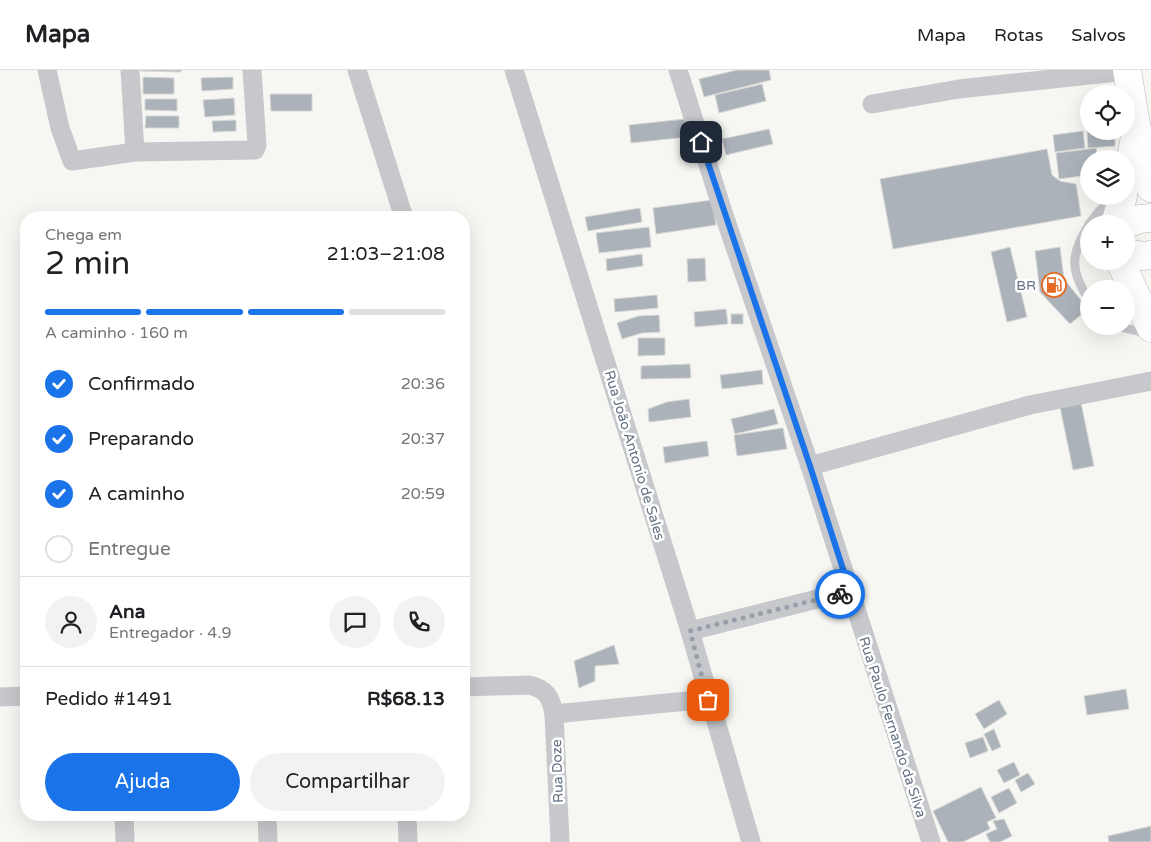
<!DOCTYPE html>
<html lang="pt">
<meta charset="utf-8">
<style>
:root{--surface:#fff;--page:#f2f2f2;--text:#202124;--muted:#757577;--line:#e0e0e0;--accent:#1a73e8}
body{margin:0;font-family:"Varela Round",sans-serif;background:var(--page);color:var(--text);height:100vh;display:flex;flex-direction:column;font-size:19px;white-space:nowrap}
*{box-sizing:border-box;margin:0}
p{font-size:16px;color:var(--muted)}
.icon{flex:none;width:28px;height:28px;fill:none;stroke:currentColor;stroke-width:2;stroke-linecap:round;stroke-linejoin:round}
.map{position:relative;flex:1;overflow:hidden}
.details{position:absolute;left:20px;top:141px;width:450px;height:610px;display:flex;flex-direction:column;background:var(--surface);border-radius:20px;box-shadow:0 5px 20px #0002}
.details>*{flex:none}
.buttons{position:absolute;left:1080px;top:15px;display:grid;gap:10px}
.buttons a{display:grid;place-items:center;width:55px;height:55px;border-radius:50%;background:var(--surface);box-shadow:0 5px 20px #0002;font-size:25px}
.pin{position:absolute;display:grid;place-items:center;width:42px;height:42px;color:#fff;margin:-21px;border-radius:10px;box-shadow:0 2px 8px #0006}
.courier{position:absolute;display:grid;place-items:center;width:50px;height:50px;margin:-25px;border:4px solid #1a73e8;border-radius:50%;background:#fff;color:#222;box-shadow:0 1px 6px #0007}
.head em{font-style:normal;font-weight:600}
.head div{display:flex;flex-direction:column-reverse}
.head{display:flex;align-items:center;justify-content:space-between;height:85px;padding:0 25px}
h1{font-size:32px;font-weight:600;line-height:38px}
.bar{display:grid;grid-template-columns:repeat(4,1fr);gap:8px 5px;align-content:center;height:60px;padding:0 25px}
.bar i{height:6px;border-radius:4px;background:var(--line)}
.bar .selected{background:var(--accent)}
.bar p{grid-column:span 4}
.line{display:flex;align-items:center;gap:12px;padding:0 25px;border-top:1px solid var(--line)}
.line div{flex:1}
.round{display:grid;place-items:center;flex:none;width:52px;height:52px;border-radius:26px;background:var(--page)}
ol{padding:0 25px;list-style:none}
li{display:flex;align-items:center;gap:15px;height:55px}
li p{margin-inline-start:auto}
li .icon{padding:5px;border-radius:50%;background:var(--accent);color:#fff;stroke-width:4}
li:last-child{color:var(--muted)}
li i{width:28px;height:28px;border:2px solid var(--line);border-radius:50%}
.action{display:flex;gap:10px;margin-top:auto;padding:10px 25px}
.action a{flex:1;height:58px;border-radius:30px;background:var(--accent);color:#fff;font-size:20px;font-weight:600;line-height:58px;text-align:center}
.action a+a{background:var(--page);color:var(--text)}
header{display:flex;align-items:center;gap:30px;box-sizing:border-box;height:70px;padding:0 25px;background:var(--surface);border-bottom:1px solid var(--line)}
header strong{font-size:24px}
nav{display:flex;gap:28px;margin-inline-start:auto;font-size:18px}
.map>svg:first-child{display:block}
</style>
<header>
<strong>Mapa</strong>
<nav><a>Mapa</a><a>Rotas</a><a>Salvos</a></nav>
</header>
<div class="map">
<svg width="1151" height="772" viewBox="0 0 1151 772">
<rect width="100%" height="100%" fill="#f6f6f2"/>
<g fill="#abb2b9" stroke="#d7d7d5">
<path d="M141 0H181V2L141 1Z"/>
<path d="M737 0H769L771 10 704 27 699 9Z"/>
<path d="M143 7 174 8V24H143Z"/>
<path d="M233 7V19L202 21 201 8Z"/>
<path d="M762 14 766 31 719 43 715 25Z"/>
<path d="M270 24H312V41H271Z"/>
<path d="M234 28 235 45 205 47 203 30Z"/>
<path d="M145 29H177V41L145 40Z"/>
<path d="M146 46H179V58H145Z"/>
<path d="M685 49 687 67 631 73 629 55Z"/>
<path d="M236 50V61L213 62 212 51Z"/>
<path d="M769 59 773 74 726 85 722 69Z"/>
<path d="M1083 61 1085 78 1055 82 1053 65Z"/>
<path d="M1087 61H1115V76L1088 78Z"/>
<path d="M1096 78 1098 89H1089V105L1059 109 1056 83Z"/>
<path d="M1047 79 1052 105 1060 111 1076 114 1081 146 893 179 880 109Z"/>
<path d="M712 130 716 155 656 164 653 138Z"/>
<path d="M640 138 642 152 588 161 585 147Z"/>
<path d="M649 157 651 177 599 183 596 163Z"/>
<path d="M1010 177 1027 247 1007 252 991 182Z"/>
<path d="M1060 177 1064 209 1088 239 1070 254 1040 222 1035 181Z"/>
<path d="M642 184 643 196 607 201 606 189Z"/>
<path d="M705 188 706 211 688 212 687 189Z"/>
<path d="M657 225 658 238 615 242 614 229Z"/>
<path d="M726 239 728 254 695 257 694 242Z"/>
<rect x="731" y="244" width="12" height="10"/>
<path d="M659 245 660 262 642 263 622 269 617 253 639 246Z"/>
<path d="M638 268H665V285L638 286Z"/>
<path d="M690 294 691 308 641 309V296Z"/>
<path d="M762 300 763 314 722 319 720 305Z"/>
<path d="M689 329 691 347 649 352 648 339 667 332Z"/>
<path d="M1081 333 1094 396 1073 400 1060 337Z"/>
<path d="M774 339 778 354 735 364 731 349Z"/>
<path d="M783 358 787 379 737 386 734 365Z"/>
<path d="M707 371 709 386 665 393 663 377Z"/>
<path d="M614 575 619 594 595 596V611L579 618 574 591Z"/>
<path d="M1126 619 1129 639 1087 645 1084 626Z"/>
<path d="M999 630 1007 644 984 659 975 644Z"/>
<path d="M994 659 1001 677 992 681 984 664Z"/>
<path d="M983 667 988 681 970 688 965 673Z"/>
<path d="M1014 692 1020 705 1004 713 997 700Z"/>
<path d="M1028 703 1035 714 1021 722 1015 710Z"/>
<path d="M981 717 996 748 987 752 990 759 963 772H948L933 741Z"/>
<path d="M1009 718 1017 733 999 743 991 727Z"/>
<path d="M1004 749 1012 766 1000 772H990L986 764 997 759 993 751Z"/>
<path d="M1151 756V772H1109L1108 766Z"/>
</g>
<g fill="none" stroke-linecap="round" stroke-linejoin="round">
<defs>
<g id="primary">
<path d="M1127 0 1136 55 1151 118"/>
<path d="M1126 115 1134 72"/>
<path d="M1115 154 1123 126"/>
<path d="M1126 154 1140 149 1151 148"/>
<path d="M1126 183 1143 186 1151 185"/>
<path d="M1120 191 1151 258"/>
</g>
</defs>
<use href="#primary" stroke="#b6b9be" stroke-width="29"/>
<g stroke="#c6c8cc" stroke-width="9">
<path d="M1089 154 1100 140 1114 129"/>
<path d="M1089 155C1070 184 1070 201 1089 230"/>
<path d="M1117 256 1149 264"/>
</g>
<g stroke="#c6c8cc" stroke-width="19">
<path d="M47 0 60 58 72 91 135 82 255 80 257 75 252 0"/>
<path d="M130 0 135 82"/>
<path d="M357 0 404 148"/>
<path d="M514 0 690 561 751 772"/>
<path d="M678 0 724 145 810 396 931 772"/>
<path d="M872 34 959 19 1127 1"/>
<path d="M810 396 1030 335 1151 311"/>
<path d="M690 561 849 521"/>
<path d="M464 617 529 615C547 619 551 628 554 644L560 772"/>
<path d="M0 627 26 626"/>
<path d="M554 644 708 629"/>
<path d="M124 745 125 772"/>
<path d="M267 745 268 772"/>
<path d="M407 745 408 772"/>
</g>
<use href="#primary" stroke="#fff" stroke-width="28"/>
</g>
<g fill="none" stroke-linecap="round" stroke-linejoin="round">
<path stroke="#97a0aa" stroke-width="5" stroke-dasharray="0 9" d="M708 630 690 561 840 524"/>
<path stroke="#1a73e8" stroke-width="6" d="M701 72 810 396 850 521 840 524"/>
</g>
<defs>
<symbol id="fuel-ring" viewBox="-11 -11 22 22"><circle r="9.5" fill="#fff" stroke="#e76a22" stroke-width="1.5"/><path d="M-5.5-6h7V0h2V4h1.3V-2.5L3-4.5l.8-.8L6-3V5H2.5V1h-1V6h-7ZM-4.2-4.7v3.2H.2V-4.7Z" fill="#e76a22"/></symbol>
</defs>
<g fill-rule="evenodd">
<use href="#fuel-ring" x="1040" y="201" width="28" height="28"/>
</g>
<g text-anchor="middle" stroke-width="5" stroke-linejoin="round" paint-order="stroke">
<g font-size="14" fill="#647284" stroke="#fff" text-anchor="end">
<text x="1036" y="220">BR</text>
</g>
<g font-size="14" fill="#647284" stroke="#fff">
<text transform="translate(635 385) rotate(73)" y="5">Rua João Antonio de Sales</text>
<text transform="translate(893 657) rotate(72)" y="5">Rua Paulo Fernando da Silva</text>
<text transform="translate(557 701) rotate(-92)" y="5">Rua Doze</text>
</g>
</g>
</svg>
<div class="buttons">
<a><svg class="icon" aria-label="locate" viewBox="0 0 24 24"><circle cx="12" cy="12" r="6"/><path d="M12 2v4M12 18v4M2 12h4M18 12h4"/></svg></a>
<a><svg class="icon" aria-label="layers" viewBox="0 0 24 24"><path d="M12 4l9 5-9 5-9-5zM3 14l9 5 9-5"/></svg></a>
<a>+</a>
<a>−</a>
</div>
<div class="pin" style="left:708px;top:630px;background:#ea580c"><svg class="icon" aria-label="bag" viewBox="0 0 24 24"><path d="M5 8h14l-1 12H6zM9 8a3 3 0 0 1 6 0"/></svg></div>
<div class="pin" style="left:701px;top:72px;background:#1f2937"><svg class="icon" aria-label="home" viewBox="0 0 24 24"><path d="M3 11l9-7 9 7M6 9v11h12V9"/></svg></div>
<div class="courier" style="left:840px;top:524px"><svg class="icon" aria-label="bike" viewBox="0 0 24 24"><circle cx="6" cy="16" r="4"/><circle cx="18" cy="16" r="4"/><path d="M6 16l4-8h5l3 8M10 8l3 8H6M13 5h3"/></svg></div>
<section class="details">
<div class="head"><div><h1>2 min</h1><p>Chega em</p></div><em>21:03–21:08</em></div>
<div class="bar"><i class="selected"></i><i class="selected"></i><i class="selected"></i><i></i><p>A caminho · 160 m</p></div>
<ol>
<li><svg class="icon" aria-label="check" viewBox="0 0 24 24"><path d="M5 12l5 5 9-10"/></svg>Confirmado<p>20:36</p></li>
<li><svg class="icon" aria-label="check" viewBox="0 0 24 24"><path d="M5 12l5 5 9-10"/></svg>Preparando<p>20:37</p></li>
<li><svg class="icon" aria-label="check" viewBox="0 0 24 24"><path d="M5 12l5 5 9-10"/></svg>A caminho<p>20:59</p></li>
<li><i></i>Entregue</li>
</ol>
<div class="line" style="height:90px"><a class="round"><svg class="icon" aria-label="person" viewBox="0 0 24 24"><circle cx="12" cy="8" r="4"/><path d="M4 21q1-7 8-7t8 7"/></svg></a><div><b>Ana</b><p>Entregador · 4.9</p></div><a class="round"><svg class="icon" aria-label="chat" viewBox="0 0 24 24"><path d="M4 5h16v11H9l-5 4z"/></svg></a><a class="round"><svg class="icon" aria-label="phone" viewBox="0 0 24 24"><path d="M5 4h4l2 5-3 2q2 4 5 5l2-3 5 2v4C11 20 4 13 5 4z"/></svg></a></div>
<div class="line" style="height:65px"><div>Pedido #1491</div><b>R$68.13</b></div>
<div class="action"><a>Ajuda</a><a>Compartilhar</a></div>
</section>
</div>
